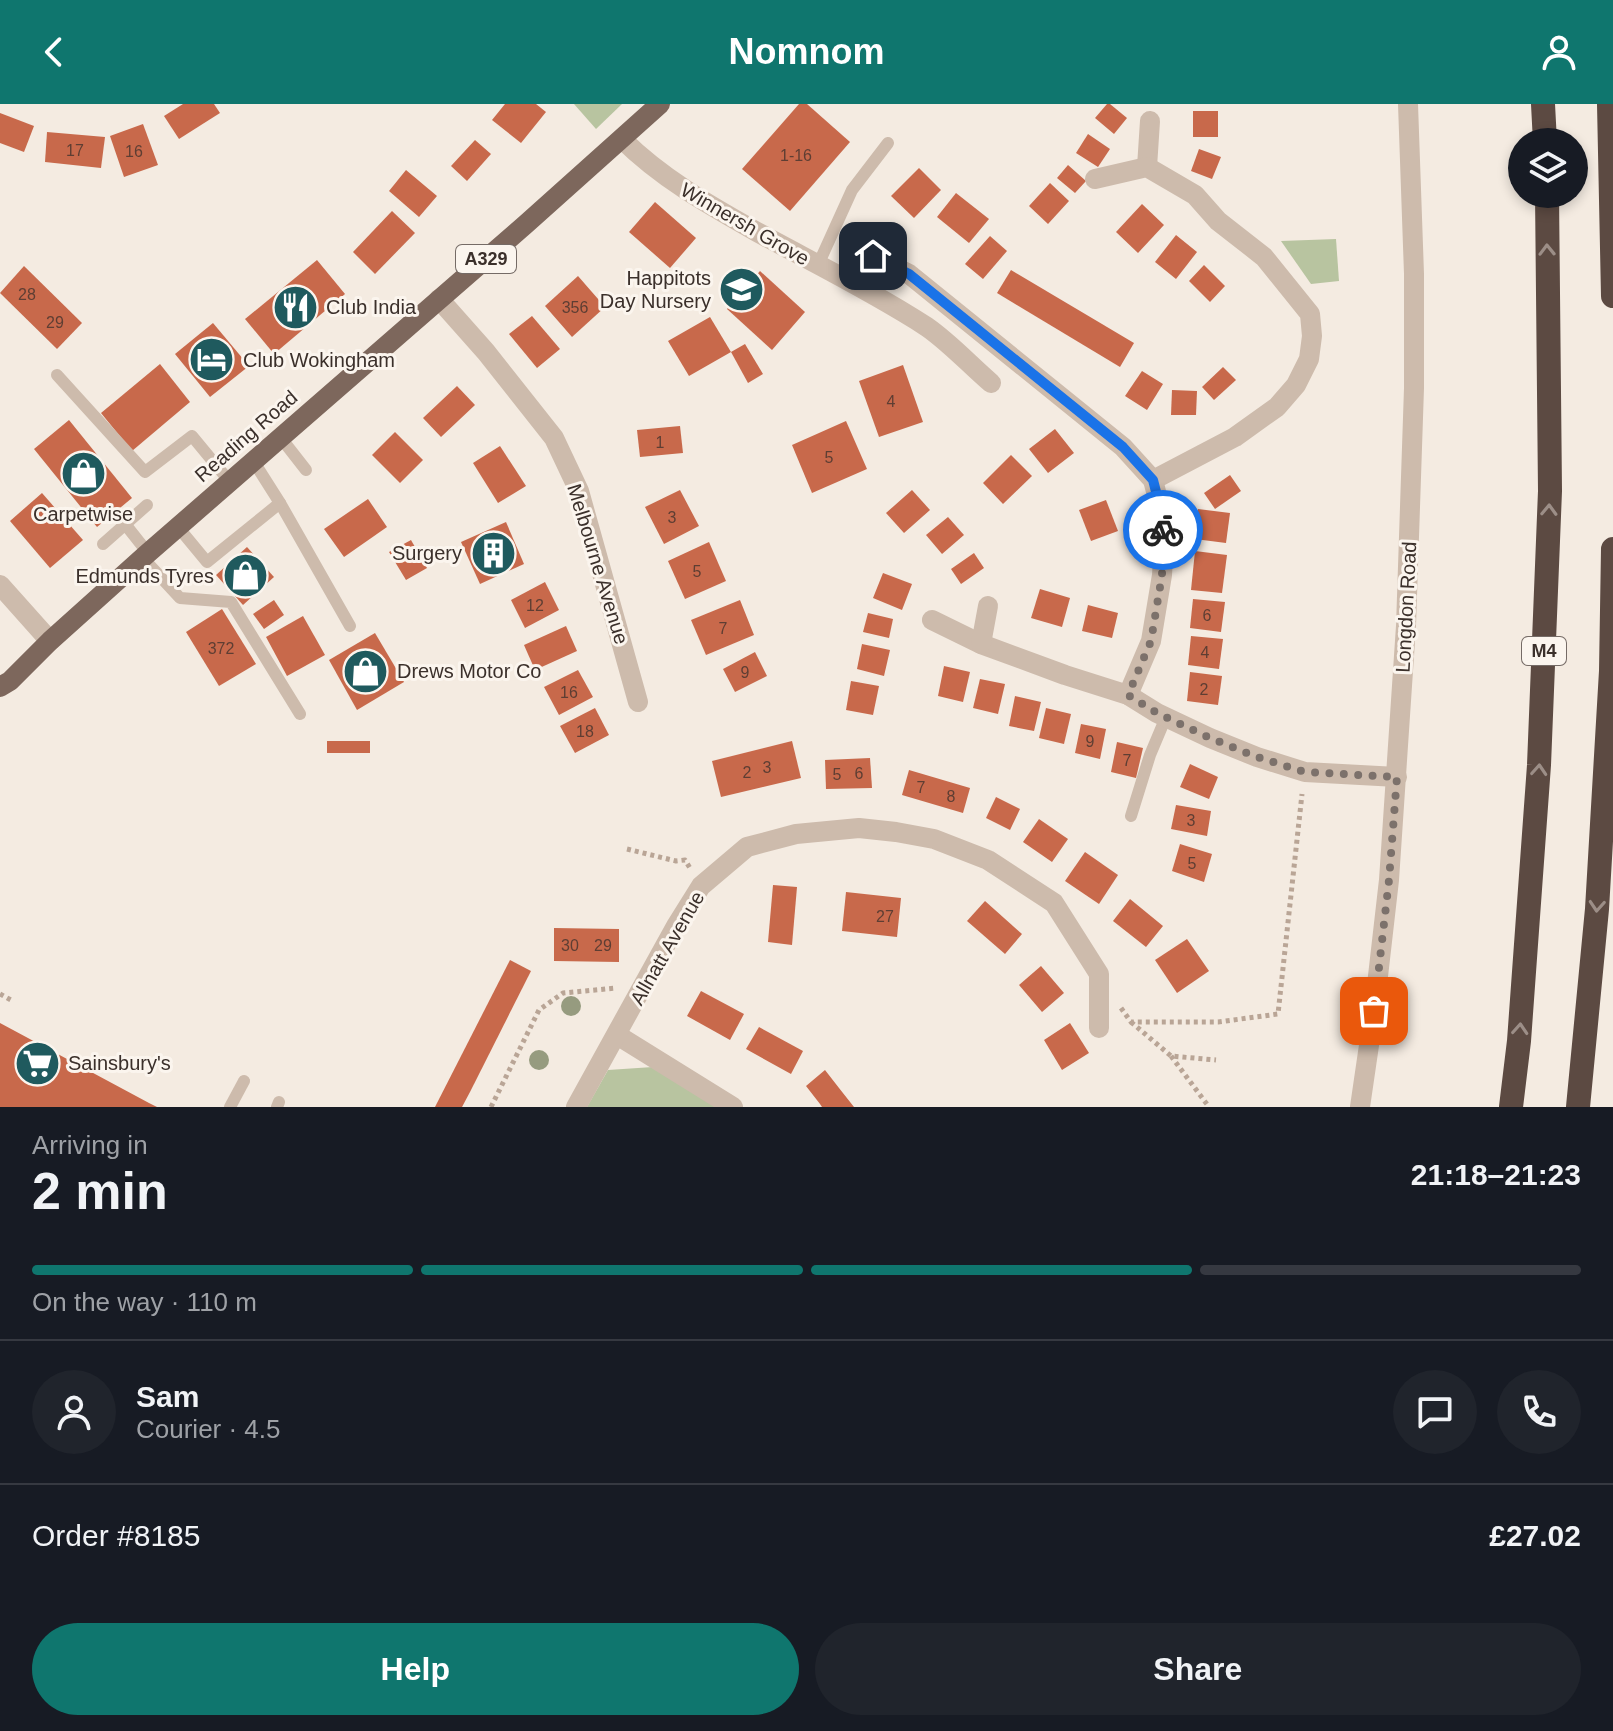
<!DOCTYPE html>
<meta charset="utf-8">
<style>
:root{--surface:#171b24;--page:#20242c;--text:#f1f3f6;--muted:#9ea1a6;--line:#363941;--accent:#0f766e}
body{margin:0;font-family:Helvetica,sans-serif;background:var(--page);color:var(--text);height:100vh;display:flex;flex-direction:column;font-size:30px;white-space:nowrap}
*{box-sizing:border-box;margin:0}
p{font-size:26px;color:var(--muted)}
.icon{flex:none;width:44px;height:44px;fill:none;stroke:currentColor;stroke-width:2;stroke-linecap:round;stroke-linejoin:round}
.map{position:relative;height:1003px;overflow:hidden}
.drawer{display:flex;flex-direction:column;background:var(--surface);flex:1}
.drawer>*{flex:none}
.controls{position:absolute;left:1508px;top:24px;display:grid;gap:16px}
.controls a{display:grid;place-items:center;width:80px;height:80px;border-radius:50%;background:var(--surface);box-shadow:0 4px 12px #0003;font-size:40px}
.pin{position:absolute;display:grid;place-items:center;width:68px;height:68px;color:#fff;margin:-34px;border-radius:16px;box-shadow:0 4px 12px #0006}
.courier{position:absolute;display:grid;place-items:center;width:80px;height:80px;margin:-40px;border:6px solid #1a73e8;border-radius:50%;background:#fff;color:#222;box-shadow:0 2px 10px #0007}
.summary em{font-style:normal;font-weight:800}
.summary div{display:flex;flex-direction:column-reverse}
.summary{display:flex;align-items:center;justify-content:space-between;height:136px;padding:0 32px}
h1{font-size:52px;font-weight:800;line-height:60px}
.bar{display:grid;grid-template-columns:repeat(4,1fr);gap:12px 8px;align-content:center;height:96px;padding:0 32px}
.bar i{height:10px;border-radius:6px;background:var(--line)}
.bar .on{background:var(--accent)}
.bar p{grid-column:span 4}
.line{display:flex;align-items:center;gap:20px;padding:0 32px;border-top:2px solid var(--line)}
.line div{flex:1}
.round{display:grid;place-items:center;flex:none;width:84px;height:84px;border-radius:42px;background:var(--page)}
.primary-button{display:flex;gap:16px;margin-top:auto;padding:16px 32px}
.primary-button a{flex:1;height:92px;border-radius:48px;background:var(--accent);color:#fff;font-size:32px;font-weight:800;line-height:92px;text-align:center}
.primary-button a+a{background:var(--page);color:var(--text)}
header{display:flex;justify-content:space-between;align-items:center;height:104px;padding:0 32px;background:var(--accent);color:#fff;font-size:36px;font-weight:800}
.map>svg:first-child{display:block}
</style>
<header><svg class="icon" aria-label="back" viewBox="0 0 24 24"><path d="M15 5l-7 7 7 7"/></svg>Nomnom<svg class="icon" aria-label="person" viewBox="0 0 24 24"><circle cx="12" cy="8" r="4"/><path d="M4 21q1-7 8-7t8 7"/></svg></header>
<div class="map">
<svg width="1613" height="1003" viewBox="0 0 1613 1003">
<rect width="100%" height="100%" fill="#f4ebe1"/>
<g fill="#b8c4a0">
<path d="M574 0H622L596 25Z"/>
<path d="M1336 135 1339 177 1311 180 1281 137Z"/>
<path d="M653 963 716 1003H587L608 966Z"/>
</g>
<g fill="#c8694b">
<path d="M183 0H214L220 9 179 35 164 12Z"/>
<path d="M505 0H536L546 8 521 39 492 16Z"/>
<path d="M799 0H807L850 38 790 107 742 65Z"/>
<path d="M1107 0H1110L1127 14 1114 30 1095 14Z"/>
<rect x="1193" y="7" width="25" height="26"/>
<path d="M0 9 34 22 24 48 0 39Z"/>
<path d="M143 20 158 61 124 73 110 32Z"/>
<path d="M47 28 105 33 101 64 45 58Z"/>
<path d="M1088 30 1110 45 1098 63 1076 49Z"/>
<path d="M475 36 491 50 467 77 451 62Z"/>
<path d="M1199 45 1221 53 1212 75 1191 67Z"/>
<path d="M1068 61 1086 77 1075 89 1057 74Z"/>
<path d="M919 64 941 86 914 114 891 92Z"/>
<path d="M406 66 437 92 419 113 389 87Z"/>
<path d="M1050 79 1069 97 1048 120 1029 102Z"/>
<path d="M956 89 989 115 969 139 937 113Z"/>
<path d="M655 98 696 134 670 164 629 128Z"/>
<path d="M1142 100 1164 121 1138 149 1116 128Z"/>
<path d="M392 107 415 129 375 170 353 148Z"/>
<path d="M1176 131 1197 148 1176 175 1155 158Z"/>
<path d="M990 132 1007 147 983 175 965 160Z"/>
<path d="M317 156 345 190 274 250 245 215Z"/>
<path d="M1204 161 1225 182 1210 198 1189 177Z"/>
<path d="M24 162 82 219 57 245 0 189Z"/>
<path d="M1011 166 1134 239 1120 263 997 189Z"/>
<path d="M760 167 805 208 772 246 727 205Z"/>
<path d="M578 172 605 203 572 233 545 202Z"/>
<path d="M532 212 560 245 537 264 509 230Z"/>
<path d="M710 213 731 248 689 272 668 237Z"/>
<path d="M213 219 249 262 210 293 175 250Z"/>
<path d="M745 240 763 270 748 279 731 248Z"/>
<path d="M160 260 190 298 132 347 101 309Z"/>
<path d="M903 261 923 318 879 333 859 277Z"/>
<path d="M1223 263 1236 276 1214 296 1202 283Z"/>
<path d="M1142 267 1163 280 1147 306 1125 292Z"/>
<path d="M457 282 475 301 441 333 423 314Z"/>
<path d="M1172 286 1197 287 1196 311H1171Z"/>
<path d="M69 316 132 394 97 423 34 345Z"/>
<path d="M846 317 867 365 812 389 792 341Z"/>
<path d="M680 322 683 349 640 353 637 326Z"/>
<path d="M1055 325 1074 349 1048 369 1029 345Z"/>
<path d="M395 328 423 356 400 379 372 351Z"/>
<path d="M500 342 526 382 498 399 473 359Z"/>
<path d="M1011 351 1032 372 1003 400 983 379Z"/>
<path d="M1230 371 1241 387 1215 405 1204 389Z"/>
<path d="M680 386 699 422 664 440 645 403Z"/>
<path d="M912 386 930 406 904 429 886 409Z"/>
<path d="M42 389 83 436 50 464 10 417Z"/>
<path d="M368 395 387 423 344 453 324 425Z"/>
<path d="M1106 396 1118 427 1091 437 1079 406Z"/>
<path d="M1198 405 1230 409 1226 439 1195 435Z"/>
<path d="M948 413 964 431 942 450 926 431Z"/>
<path d="M506 418 524 460 480 480 461 438Z"/>
<path d="M411 436 427 464 406 476 389 448Z"/>
<path d="M709 438 726 477 685 495 668 457Z"/>
<path d="M247 443 274 473 243 501 216 471Z"/>
<path d="M1195 447 1227 451 1222 489 1191 486Z"/>
<path d="M974 449 984 464 961 480 951 465Z"/>
<path d="M883 469 912 480 902 506 873 494Z"/>
<path d="M545 478 559 506 525 524 511 496Z"/>
<path d="M1040 485 1070 494 1062 523 1031 514Z"/>
<path d="M1193 495 1225 498 1221 528 1190 524Z"/>
<path d="M274 496 284 511 264 525 253 510Z"/>
<path d="M740 496 754 531 706 551 691 516Z"/>
<path d="M1088 501 1118 509 1112 534 1082 527Z"/>
<path d="M222 505 256 560 219 582 186 528Z"/>
<path d="M868 509 893 515 889 534 863 528Z"/>
<path d="M303 512 325 551 287 572 266 533Z"/>
<path d="M566 522 577 547 535 566 524 541Z"/>
<path d="M375 529 404 578 357 606 329 556Z"/>
<path d="M1191 532 1223 535 1219 565 1188 561Z"/>
<path d="M862 540 890 546 884 572 857 565Z"/>
<path d="M755 548 767 572 735 588 723 565Z"/>
<path d="M944 562 970 568 963 598 938 592Z"/>
<path d="M578 566 593 593 559 611 544 583Z"/>
<path d="M1190 568 1222 572 1218 601 1187 597Z"/>
<path d="M980 575 1005 580 998 610 973 604Z"/>
<path d="M851 577 879 582 873 611 846 606Z"/>
<path d="M1015 592 1041 598 1034 627 1009 622Z"/>
<path d="M595 604 609 631 575 649 560 622Z"/>
<path d="M1046 604 1071 610 1064 640 1039 634Z"/>
<path d="M1081 620 1106 625 1100 655 1075 649Z"/>
<rect x="327" y="637" width="43" height="12"/>
<path d="M792 637 801 674 721 693 712 657Z"/>
<path d="M1117 638 1143 644 1136 674 1111 668Z"/>
<path d="M870 654 872 684 826 685 825 656Z"/>
<path d="M1190 660 1218 673 1209 695 1180 683Z"/>
<path d="M909 666 970 684 963 709 902 691Z"/>
<path d="M996 693 1020 705 1010 726 986 714Z"/>
<path d="M1176 701 1211 707 1207 732 1171 725Z"/>
<path d="M1039 715 1068 735 1052 758 1023 738Z"/>
<path d="M1180 740 1212 750 1204 778 1172 767Z"/>
<path d="M1085 748 1118 771 1099 800 1065 777Z"/>
<path d="M773 781 797 783 792 841 768 838Z"/>
<path d="M846 788 901 794 897 833 842 827Z"/>
<path d="M1130 795 1163 822 1146 843 1113 817Z"/>
<path d="M985 797 1022 830 1005 850 967 817Z"/>
<path d="M554 824 619 825V858L554 857Z"/>
<path d="M1187 835 1209 867 1177 889 1155 856Z"/>
<path d="M510 856 531 867 470 988 462 1003H435Z"/>
<path d="M1041 862 1064 889 1042 908 1019 881Z"/>
<path d="M701 887 744 910 730 936 687 912Z"/>
<path d="M0 919 149 999 157 1003H0Z"/>
<path d="M1070 919 1089 949 1062 966 1044 936Z"/>
<path d="M759 923 803 947 791 970 746 945Z"/>
<path d="M825 966 839 984 854 1003H822L820 1000 806 982Z"/>
</g>
<g fill="none" stroke-linecap="round" stroke-linejoin="round">
<g stroke="#b9a596" stroke-width="5" stroke-dasharray="4 4" stroke-linecap="butt">
<path d="M627 745 676 757 685 756 690 764"/>
<path d="M0 890 11 896"/>
<path d="M1121 904 1131 918H1218L1278 910 1302 690"/>
<path d="M1131 918 1171 952 1216 956"/>
<path d="M1171 952 1209 1003"/>
<path d="M491 1003 539 906 563 889 616 884"/>
</g>
<g stroke="#cdbbac" stroke-width="12">
<path d="M818 161 852 86 888 39"/>
<path d="M57 271 145 368 192 332 230 378"/>
<path d="M281 334 306 366"/>
<path d="M254 358 280 399 350 522"/>
<path d="M125 420 148 449"/>
<path d="M178 423 207 458 280 399"/>
<path d="M103 440 147 401"/>
<path d="M143 454 180 494 231 498 300 610"/>
<path d="M1131 712 1150 651 1166 613"/>
<path d="M230 1003 244 977"/>
<path d="M277 1003 279 998"/>
</g>
<g stroke="#cdbbac" stroke-width="20">
<path d="M622 35C661 74 709 101 757 128 814 159 873 188 927 223 950 239 970 261 991 279"/>
<path d="M1147 63 1150 17"/>
<path d="M1095 75 1147 63 1195 91 1218 117 1264 153 1310 210 1312 232 1309 255 1296 281 1277 303 1235 333 1153 376"/>
<path d="M873 152 909 170 1123 343 1153 376 1161 407 1164 438 1162 471 1151 537 1128 591"/>
<path d="M439 195 486 248 554 334 579 387 638 598"/>
<path d="M0 481 50 537"/>
<path d="M932 516 981 540 1065 571 1128 591 1157 609 1210 634 1257 653 1305 668 1397 673"/>
<path d="M981 540 988 502"/>
<path d="M617 931 733 1003"/>
<path d="M576 1003 676 822 701 782 747 743 796 730 859 724 896 728 934 735 988 756 1054 799 1099 870V924"/>
</g>
<path stroke="#cdbbac" stroke-width="20" d="M1360 1003 1374 907 1389 776 1406 522 1414 284V170L1408 0"/>
<path stroke="#7d675c" stroke-width="20" d="M0 583 10 577 50 537 148 449 526 120 660 0"/>
<g stroke="#5c4a42" stroke-width="24">
<path d="M1543 0 1545 38"/>
<path d="M1609 0 1613 192"/>
<path d="M1511 1003 1519 937 1539 661 1550 387 1547 90"/>
<path d="M1578 1003 1597 805 1611 567 1613 445"/>
</g>
</g>
<g fill="#969b7f">
<circle cx="571" cy="902" r="10"/>
<circle cx="539" cy="956" r="10"/>
</g>
<defs><path id="oneway-chevron" d="M-2-3.5L2.5 0L-2 3.5" fill="none" stroke-width="1.6" stroke-linecap="round" stroke-linejoin="round" transform="scale(2)"/></defs>
<g stroke="#9c8e87">
<use href="#oneway-chevron" transform="translate(1547 146) rotate(-91)"/>
<use href="#oneway-chevron" transform="translate(1549 406) rotate(-88)"/>
<use href="#oneway-chevron" transform="translate(1539 666) rotate(-86)"/>
<use href="#oneway-chevron" transform="translate(1597 802) rotate(94)"/>
<use href="#oneway-chevron" transform="translate(1520 925) rotate(-86)"/>
</g>
<g fill="none" stroke-linecap="round" stroke-linejoin="round">
<path stroke="#7c716b" stroke-width="8" stroke-dasharray="0 14.4" d="M1163 426 1162 471 1151 537 1128 591 1157 609 1210 634 1257 653 1305 668 1397 673 1389 776 1374 907"/>
<path stroke="#1a73e8" stroke-width="10" d="M873 152 909 170 1123 343 1153 376 1161 407 1163 426"/>
</g>
<defs>
<symbol id="school-disc" viewBox="-11 -11 22 22"><circle r="9.5" fill="#1f5a5e" stroke="#fbf5ee"/><path d="M0-5L7-2L0 1L-7-2ZM-4 1L0 2.5L4 1V4Q0 6-4 4Z" fill="#fff"/></symbol>
<symbol id="restaurant-disc" viewBox="-11 -11 22 22"><circle r="9.5" fill="#1f5a5e" stroke="#fbf5ee"/><path d="M-5-6h1v4h1v-4h1v4h1v-4h1v5L-1.5 .5V6h-2V.5L-5-1ZM5-6V6H3V1.5H1.5Q1.5-4 5-6Z" fill="#fff"/></symbol>
<symbol id="hotel-disc" viewBox="-11 -11 22 22"><circle r="9.5" fill="#1f5a5e" stroke="#fbf5ee"/><path d="M-6-4.5h1.5V1H6V5H4.5V3h-9V5H-6ZM-4 0a1.8 1.8 0 1 1 3.6 0ZM.5 0V-2.5h3Q6-2.5 6 0Z" fill="#fff"/></symbol>
<symbol id="shop-disc" viewBox="-11 -11 22 22"><circle r="9.5" fill="#1f5a5e" stroke="#fbf5ee"/><path d="M-5-2.5h2.3a2.7 3.5 0 0 1 5.4 0H5L5.5 6h-11ZM-1.5-2.5h3a1.5 2.3 0 0 0-3 0Z" fill="#fff"/></symbol>
<symbol id="building-disc" viewBox="-11 -11 22 22"><circle r="9.5" fill="#1f5a5e" stroke="#fbf5ee"/><path d="M-4-6H4V6H1V3H-1V6H-4ZM-2.5-4.3h1.7v1.8h-1.7ZM.8-4.3h1.7v1.8H.8ZM-2.5-1h1.7V.8h-1.7ZM.8-1h1.7V.8H.8Z" fill="#fff"/></symbol>
<symbol id="supermarket-disc" viewBox="-11 -11 22 22"><circle r="9.5" fill="#1f5a5e" stroke="#fbf5ee"/><path d="M-6-5.5h2.5l.6 2H6L4.5 2H-2.5L-4.4-4H-6ZM-1.5 3.2a1.3 1.3 0 1 0 .1 0ZM3 3.2a1.3 1.3 0 1 0 .1 0Z" fill="#fff"/></symbol>
</defs>
<g fill-rule="evenodd">
<use href="#school-disc" x="716" y="160" width="51" height="51"/>
<use href="#restaurant-disc" x="270" y="178" width="51" height="51"/>
<use href="#hotel-disc" x="186" y="230" width="51" height="51"/>
<use href="#shop-disc" x="58" y="344" width="51" height="51"/>
<use href="#building-disc" x="468" y="424" width="51" height="51"/>
<use href="#shop-disc" x="220" y="446" width="51" height="51"/>
<use href="#shop-disc" x="340" y="542" width="51" height="51"/>
<use href="#supermarket-disc" x="12" y="934" width="51" height="51"/>
</g>
<g text-anchor="middle" stroke-width="6" stroke-linejoin="round" paint-order="stroke">
<g font-size="16" fill="#5e3e33">
<text x="75" y="52">17</text>
<text x="134" y="53">16</text>
<text x="796" y="57">1-16</text>
<text x="27" y="196">28</text>
<text x="575" y="209">356</text>
<text x="55" y="224">29</text>
<text x="891" y="303">4</text>
<text x="660" y="344">1</text>
<text x="829" y="359">5</text>
<text x="672" y="419">3</text>
<text x="697" y="473">5</text>
<text x="535" y="507">12</text>
<text x="1207" y="517">6</text>
<text x="723" y="530">7</text>
<text x="221" y="550">372</text>
<text x="1205" y="554">4</text>
<text x="745" y="574">9</text>
<text x="1204" y="591">2</text>
<text x="569" y="594">16</text>
<text x="585" y="633">18</text>
<text x="1090" y="643">9</text>
<text x="1127" y="662">7</text>
<text x="767" y="669">3</text>
<text x="747" y="674">2</text>
<text x="859" y="675">6</text>
<text x="837" y="676">5</text>
<text x="921" y="689">7</text>
<text x="951" y="698">8</text>
<text x="1191" y="722">3</text>
<text x="1192" y="765">5</text>
<text x="885" y="818">27</text>
<text x="570" y="847">30</text>
<text x="603" y="847">29</text>
</g>
<g fill="#fbf5ee" stroke="#756b66" stroke-width="2">
<rect x="456" y="141" width="60" height="28" rx="6"/>
<rect x="1522" y="533" width="44" height="28" rx="6"/>
</g>
<g font-size="18" font-weight="bold" fill="#3b302b">
<text x="486" y="161">A329</text>
<text x="1544" y="553">M4</text>
</g>
<g font-size="20" fill="#3b302b" stroke="#fbf5ee">
<text transform="translate(745 120) rotate(30)" y="7">Winnersh Grove</text>
<text transform="translate(246 332) rotate(-41)" y="7">Reading Road</text>
<text transform="translate(598 460) rotate(73)" y="7">Melbourne Avenue</text>
<text transform="translate(1406 503) rotate(-87)" y="7">Longdon Road</text>
<text transform="translate(667 844) rotate(-60)" y="7">Allnatt Avenue</text>
</g>
<g font-size="20" fill="#3b302b" stroke="#fbf5ee" text-anchor="start">
<text x="711" y="181" text-anchor="end">Happitots<tspan x="711" dy="23">Day Nursery</tspan></text>
<text x="326" y="210">Club India</text>
<text x="243" y="263">Club Wokingham</text>
<text x="83" y="417" text-anchor="middle">Carpetwise</text>
<text x="462" y="456" text-anchor="end">Surgery</text>
<text x="214" y="479" text-anchor="end">Edmunds Tyres</text>
<text x="397" y="574">Drews Motor Co</text>
<text x="68" y="966">Sainsbury's</text>
</g>
</g>
</svg>
<div class="controls">
<a><svg class="icon" aria-label="layers" viewBox="0 0 24 24"><path d="M12 4l9 5-9 5-9-5zM3 14l9 5 9-5"/></svg></a>
</div>
<div class="pin" style="left:1374px;top:907px;background:#ea580c"><svg class="icon" aria-label="bag" viewBox="0 0 24 24"><path d="M5 8h14l-1 12H6zM9 8a3 3 0 0 1 6 0"/></svg></div>
<div class="pin" style="left:873px;top:152px;background:#1f2937"><svg class="icon" aria-label="home" viewBox="0 0 24 24"><path d="M3 11l9-7 9 7M6 9v11h12V9"/></svg></div>
<div class="courier" style="left:1163px;top:426px"><svg class="icon" aria-label="bike" viewBox="0 0 24 24"><circle cx="6" cy="16" r="4"/><circle cx="18" cy="16" r="4"/><path d="M6 16l4-8h5l3 8M10 8l3 8H6M13 5h3"/></svg></div>
</div>
<section class="drawer">
<div class="summary"><div><h1>2 min</h1><p>Arriving in</p></div><em>21:18–21:23</em></div>
<div class="bar"><i class="on"></i><i class="on"></i><i class="on"></i><i></i><p>On the way · 110 m</p></div>
<div class="line" style="height:144px"><a class="round"><svg class="icon" aria-label="person" viewBox="0 0 24 24"><circle cx="12" cy="8" r="4"/><path d="M4 21q1-7 8-7t8 7"/></svg></a><div><b>Sam</b><p>Courier · 4.5</p></div><a class="round"><svg class="icon" aria-label="chat" viewBox="0 0 24 24"><path d="M4 5h16v11H9l-5 4z"/></svg></a><a class="round"><svg class="icon" aria-label="phone" viewBox="0 0 24 24"><path d="M5 4h4l2 5-3 2q2 4 5 5l2-3 5 2v4C11 20 4 13 5 4z"/></svg></a></div>
<div class="line" style="height:104px"><div>Order #8185</div><b>£27.02</b></div>
<div class="primary-button"><a>Help</a><a>Share</a></div>
</section>
